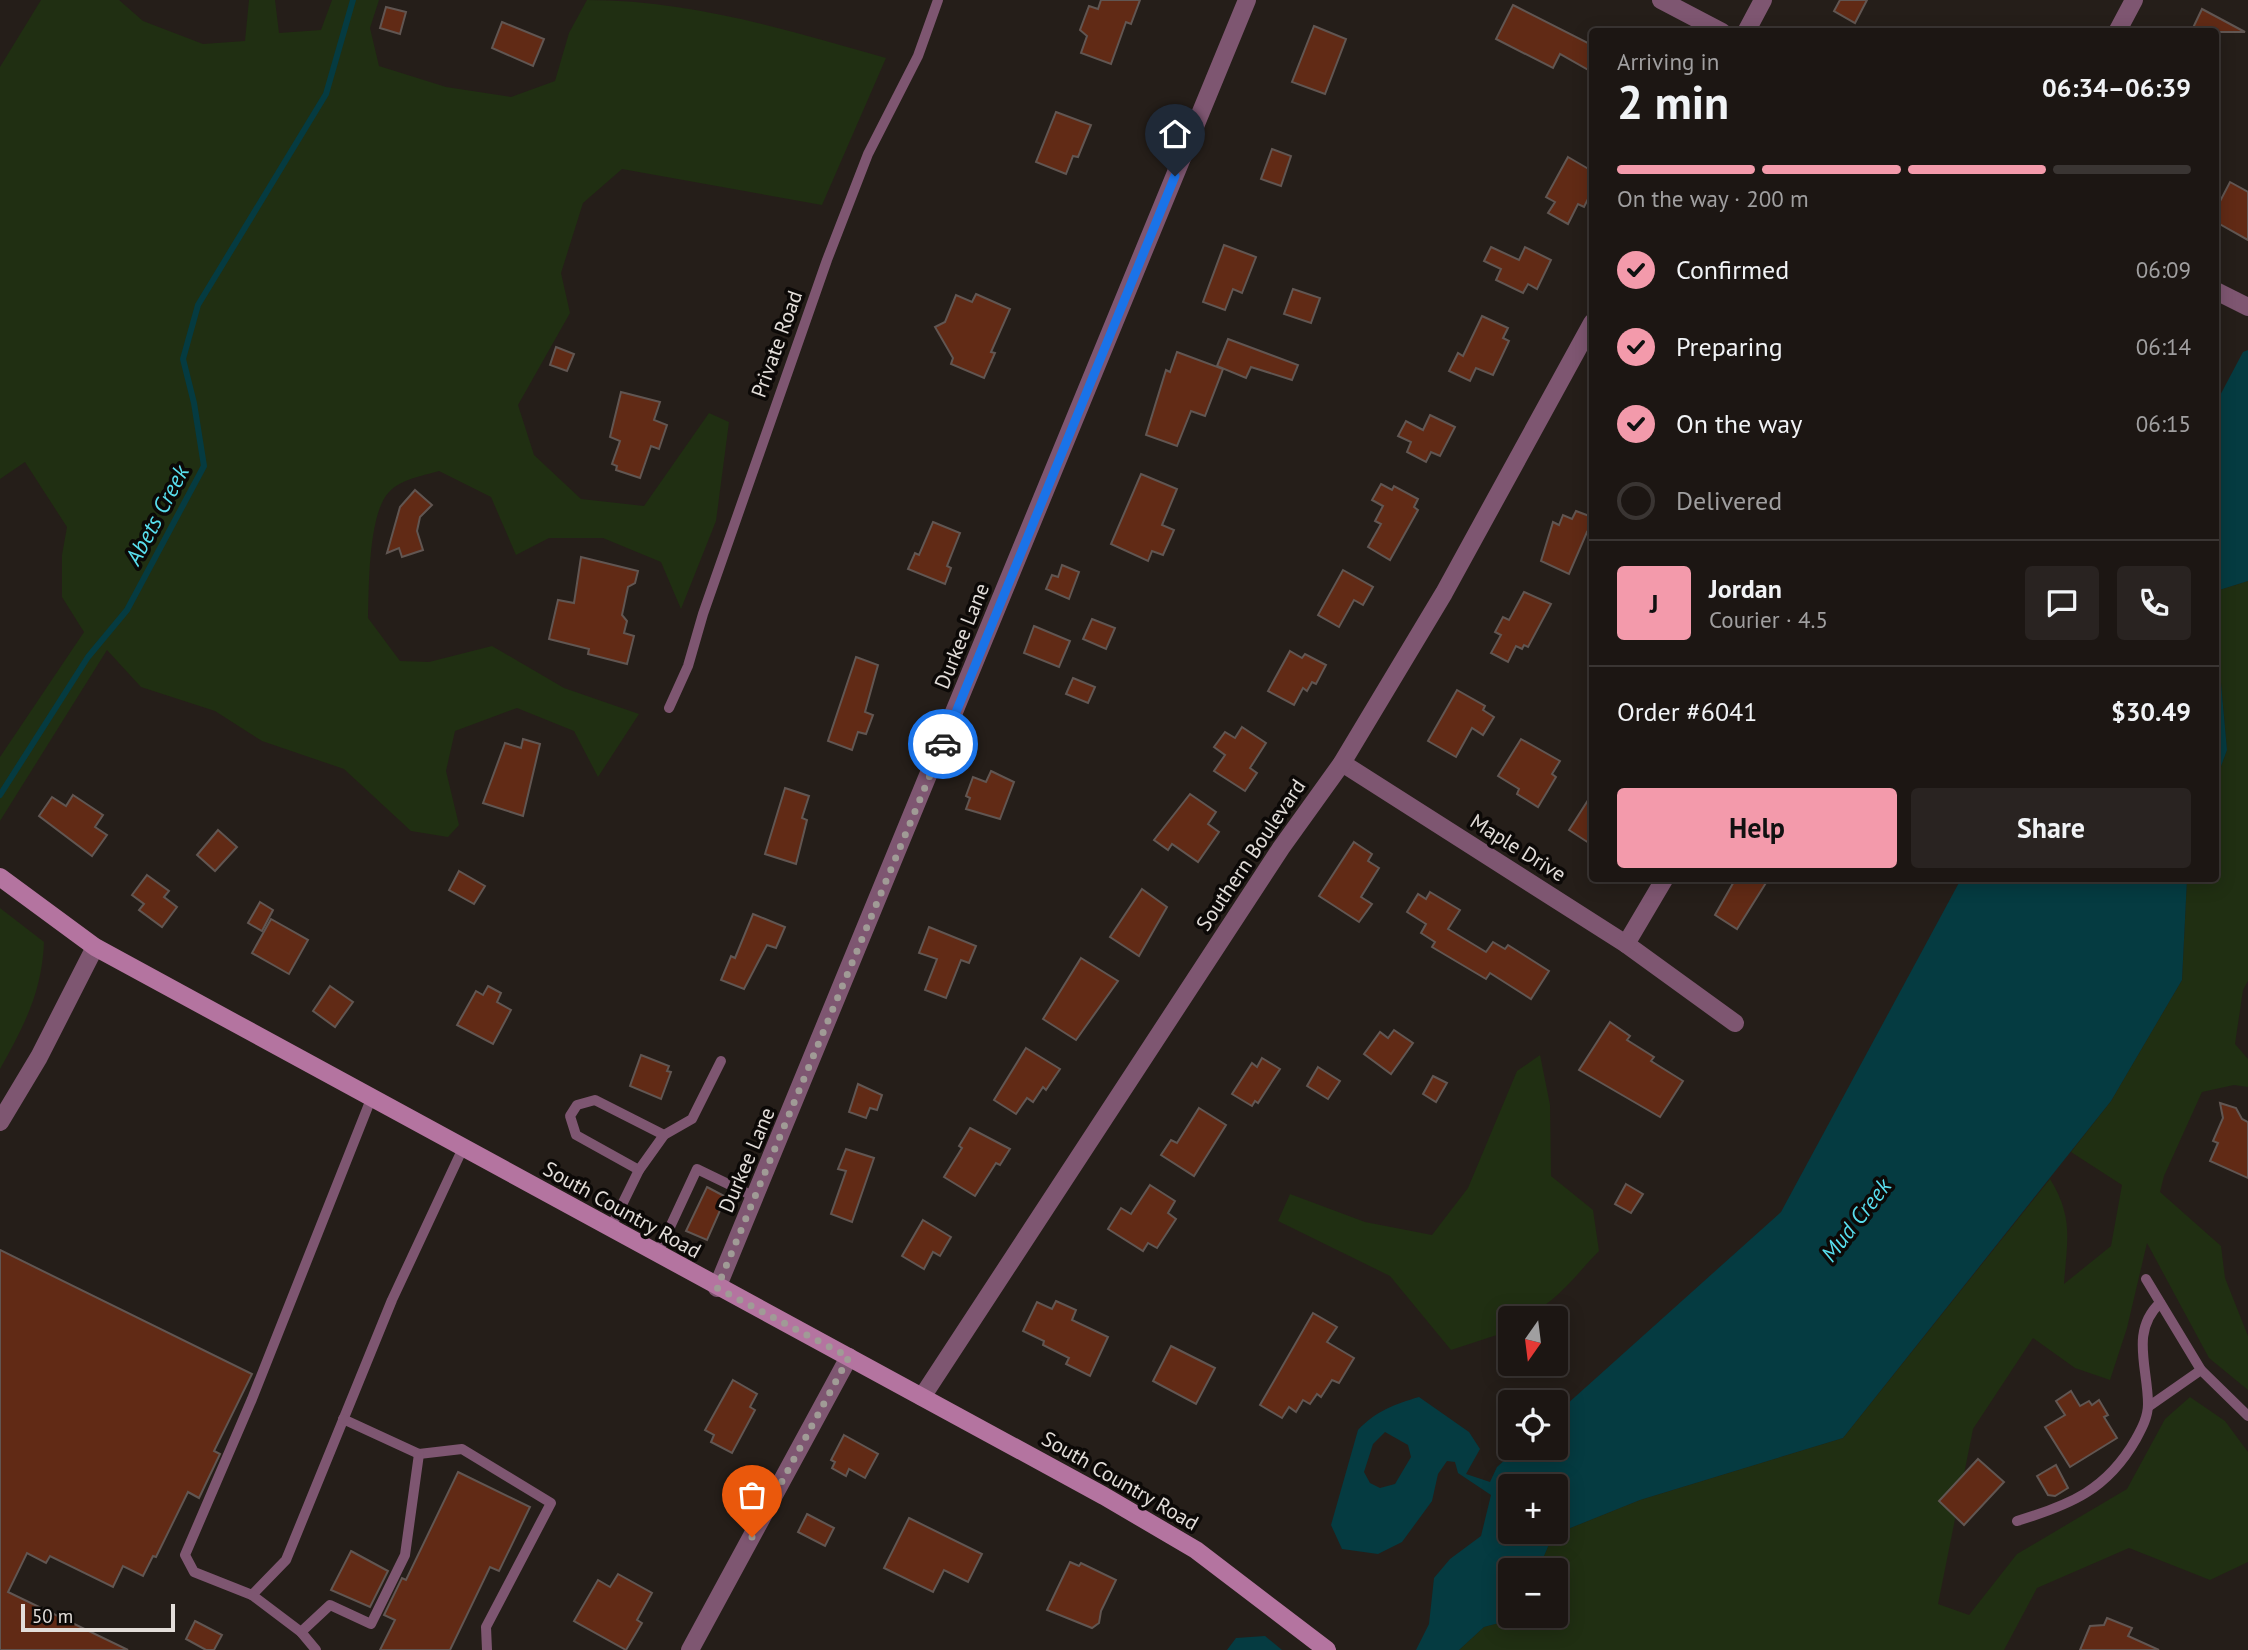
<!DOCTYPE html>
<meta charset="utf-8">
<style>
:root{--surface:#1c1613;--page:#292321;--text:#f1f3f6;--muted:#a09fa0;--line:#3a3533;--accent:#f39aab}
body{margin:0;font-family:"PT Sans",sans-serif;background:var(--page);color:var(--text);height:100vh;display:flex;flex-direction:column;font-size:26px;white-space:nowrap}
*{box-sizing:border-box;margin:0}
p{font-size:23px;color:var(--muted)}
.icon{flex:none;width:38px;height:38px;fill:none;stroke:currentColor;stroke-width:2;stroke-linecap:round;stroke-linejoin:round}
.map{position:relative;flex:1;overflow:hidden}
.details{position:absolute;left:1589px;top:28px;width:630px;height:854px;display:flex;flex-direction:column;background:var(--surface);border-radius:7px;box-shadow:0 4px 18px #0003,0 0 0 2px var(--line)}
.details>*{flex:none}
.needle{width:46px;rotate:194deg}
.controls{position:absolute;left:1498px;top:1306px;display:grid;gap:14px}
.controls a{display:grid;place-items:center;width:70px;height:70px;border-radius:7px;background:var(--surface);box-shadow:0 4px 18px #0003,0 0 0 2px var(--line);font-size:35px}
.scale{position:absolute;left:21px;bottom:18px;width:154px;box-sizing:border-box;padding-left:7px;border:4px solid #e3deda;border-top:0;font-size:19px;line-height:24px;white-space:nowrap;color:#e3deda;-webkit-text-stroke:5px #0c0907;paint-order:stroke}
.pin{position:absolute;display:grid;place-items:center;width:60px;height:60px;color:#fff;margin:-72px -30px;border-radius:50% 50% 50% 0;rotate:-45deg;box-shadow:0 0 7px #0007}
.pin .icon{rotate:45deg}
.courier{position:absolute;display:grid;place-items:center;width:70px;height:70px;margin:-35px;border:5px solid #1a73e8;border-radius:50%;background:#fff;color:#222;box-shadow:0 2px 9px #0007}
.overview em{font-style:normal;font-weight:800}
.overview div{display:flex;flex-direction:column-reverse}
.overview{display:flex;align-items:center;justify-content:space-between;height:119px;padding:0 28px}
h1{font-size:46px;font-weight:800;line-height:52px}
.bar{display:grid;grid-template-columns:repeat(4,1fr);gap:10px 7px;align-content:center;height:84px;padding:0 28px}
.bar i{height:9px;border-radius:5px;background:var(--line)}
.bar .active{background:var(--accent)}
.bar p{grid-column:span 4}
.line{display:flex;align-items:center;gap:18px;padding:0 28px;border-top:2px solid var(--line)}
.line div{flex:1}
.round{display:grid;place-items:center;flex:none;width:74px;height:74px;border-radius:7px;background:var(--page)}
ol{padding:0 28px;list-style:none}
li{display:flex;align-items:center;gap:21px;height:77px}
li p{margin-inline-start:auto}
li .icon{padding:7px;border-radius:50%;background:var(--accent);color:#111;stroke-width:4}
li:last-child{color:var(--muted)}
li i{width:38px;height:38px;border:4px solid var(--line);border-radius:50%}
.action{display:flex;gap:14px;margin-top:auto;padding:14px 28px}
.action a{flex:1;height:80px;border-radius:7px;background:var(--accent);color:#111;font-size:28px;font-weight:800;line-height:80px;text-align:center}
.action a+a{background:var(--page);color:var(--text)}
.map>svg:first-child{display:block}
</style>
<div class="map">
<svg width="2248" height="1650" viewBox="0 0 2248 1650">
<rect width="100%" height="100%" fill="#251e19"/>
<g fill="#202f12">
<path d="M41 0H119L143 21 203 44 245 41 249 0H275L279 33 321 30 332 0H379L370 28 379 66 446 87 511 97 555 81 569 33 587 0C690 0 788 30 886 58L822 205 622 169 583 203 561 273 570 313 518 405 534 455 581 499 644 506 709 413 729 422 716 521 681 609 661 562 603 538H549L516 555 491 497 439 471C422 476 401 479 389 492 368 514 369 588 368 618L400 661 429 662 492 646 564 688 639 714 598 777 574 731 517 708 455 731 446 771 459 825 448 837 411 831 344 769 262 741 215 711 141 687 107 650 0 821V757L84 632 62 597V555L67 527 25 462 0 479V67Z"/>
<path d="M2248 581V981L2243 990 2235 1044 2248 1059V1087L2234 1085 2202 1092 2164 1176 2160 1192 2221 1246 2225 1278 2248 1336V1390L2209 1358 2147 1243 2127 1328 2110 1380 2075 1368 2033 1338 1973 1429 1938 1604 1969 1615 2017 1554 2127 1489 2165 1419 2190 1397 2225 1421 2248 1452V1562L2210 1580 2129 1548 2037 1588 2004 1650H1459L1484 1627 1513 1619 1517 1615H1556V1570H1538L1553 1535 1640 1500 1843 1438 2050 1179C2074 1218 2067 1240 2064 1284L2111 1246 2122 1185 2071 1152 2111 1101 2182 980 2187 879 2216 878V780L2227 750 2216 627V591Z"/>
<path d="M0 908 44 942C42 992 24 1026 0 1069Z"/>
<path d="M1540 1055 1550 1105 1551 1176 1593 1210 1599 1251C1576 1274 1546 1318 1510 1318V1327L1503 1333 1451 1350 1390 1276 1278 1221 1290 1194 1365 1222 1432 1235 1468 1188 1517 1071Z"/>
</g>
<g fill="#053b41" fill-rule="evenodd">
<path d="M2248 350V581L2216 591V403L2243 352Z"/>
<path d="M2216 627 2227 750 2216 780Z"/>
<path d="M1961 879H2187L2182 980 2111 1101 1843 1438 1640 1500 1553 1535 1538 1570H1510V1615H1517L1514 1619 1484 1627 1459 1650H1416L1429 1624 1434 1578 1450 1559 1481 1536 1491 1495 1458 1473 1455 1462 1447 1461 1438 1474 1432 1501 1402 1542 1378 1554 1342 1549 1331 1525 1358 1430C1376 1411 1395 1404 1419 1397L1469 1432 1480 1449 1466 1474 1490 1482 1497 1467 1519 1447H1556V1414L1781 1212ZM1385 1432 1408 1445 1411 1457 1395 1484 1380 1488 1370 1483 1364 1472 1373 1444ZM1510 1486H1556V1531H1510Z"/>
<path d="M1265 1636 1282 1650H1227L1236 1638Z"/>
</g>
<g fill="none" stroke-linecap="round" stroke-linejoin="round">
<path stroke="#053b41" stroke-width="6" d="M0 795 88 657 127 610 204 466 194 403 183 359 198 305 326 94 353 0"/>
</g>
<g fill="#612a15" stroke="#615652" stroke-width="2">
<path d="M1101 0H1140L1131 24 1126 22 1111 64 1081 53 1087 36 1080 30 1089 6 1098 9Z"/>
<path d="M1840 0H1867L1855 23 1834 11Z"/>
<path d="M1513 5 1592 45V72L1560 54 1553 68 1496 39Z"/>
<path d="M386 7 406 12 400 34 380 28Z"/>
<path d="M2202 9 2245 32H2191Z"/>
<path d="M502 22 544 39 533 66 492 48Z"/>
<path d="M1314 26 1346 39 1325 94 1292 82Z"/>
<path d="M1056 112 1091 125 1078 157 1073 156 1066 174 1036 162Z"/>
<path d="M1272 149 1291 156 1281 186 1261 179Z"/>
<path d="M1568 157 1592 171V191L1584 207 1578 204 1568 224 1548 213 1555 202 1546 197Z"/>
<path d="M2230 182 2248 192V240L2216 222V209Z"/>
<path d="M1224 245 1256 257 1242 293 1233 289 1225 310 1203 302Z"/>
<path d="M1491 247 1519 260 1525 247 1551 260 1537 289 1528 284 1523 293 1496 280 1501 269 1484 261Z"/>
<path d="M1293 289 1320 298 1311 323 1284 314Z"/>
<path d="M976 294 1010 309 991 352 995 353 984 378 951 364 953 358 935 327 945 322 956 295 972 302Z"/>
<path d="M1482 316 1508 328 1503 338 1509 341 1493 375 1476 368 1470 381 1449 371 1458 353 1463 356Z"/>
<path d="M1228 339 1298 365 1292 380 1251 367 1246 378 1217 366Z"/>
<path d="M556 347 574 354 567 371 550 365Z"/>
<path d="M1177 352 1223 369 1205 416 1191 411 1177 446 1146 435 1166 370 1170 372Z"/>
<path d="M621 392 660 402 654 420 667 425 659 449 651 446 640 478 616 470 617 466 612 464 620 441 610 437Z"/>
<path d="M1430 415 1455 427 1440 456 1431 452 1426 462 1407 452 1411 442 1398 436 1406 421 1423 430Z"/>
<path d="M1141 474 1177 489 1162 525 1174 530 1163 555 1152 551 1148 561 1111 544Z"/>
<path d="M1381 484 1392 490 1394 486 1418 499 1414 507 1418 510 1390 560 1368 547 1381 524 1375 521 1383 506 1372 500Z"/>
<path d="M415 490 432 505 420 517 417 531 423 550 402 557 399 548 387 553 400 507Z"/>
<path d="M1576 511 1592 517V535L1587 532 1569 574 1541 561 1553 522 1559 525 1563 515 1572 519Z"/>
<path d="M933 522 960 533 947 566 951 568 945 584 908 569 915 553 919 555Z"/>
<path d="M581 557 638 571 635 583 628 587 622 615 627 621 624 633 634 636 627 664 588 654 589 649 549 639 558 600 574 603Z"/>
<path d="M1062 565 1079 572 1069 599 1046 589 1052 575 1058 577Z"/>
<path d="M1343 570 1373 587 1363 605 1354 600 1339 627 1318 615Z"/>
<path d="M1524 592 1551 604 1528 647 1524 645 1522 649 1516 646 1508 662 1491 653 1501 635 1495 632 1503 617 1509 620Z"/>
<path d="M1092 619 1115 628 1106 649 1083 639Z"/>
<path d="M1034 626 1070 641 1059 667 1024 653Z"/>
<path d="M1290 651 1302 658 1305 654 1326 665 1316 684 1312 682 1307 691 1303 688 1294 705 1268 691Z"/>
<path d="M856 657 878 665 865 712 873 715 866 734 858 732 852 750 828 741Z"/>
<path d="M1073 678 1095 687 1088 703 1066 694Z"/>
<path d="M1457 690 1485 706 1483 710 1494 717 1483 735 1472 728 1456 757 1428 741Z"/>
<path d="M1242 727 1266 743 1250 768 1257 773 1245 791 1214 771 1225 755 1214 747 1225 732 1235 738Z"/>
<path d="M523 739 540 744 523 816 483 803 505 743 521 748Z"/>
<path d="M1521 739 1560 761 1552 774 1556 777 1538 807 1517 794 1519 789 1498 776Z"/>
<path d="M991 771 1014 782 1000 819 966 809 970 798 966 796 973 777 986 782Z"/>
<path d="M785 788 809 796 802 818 807 820 796 864 765 854Z"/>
<path d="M1190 794 1216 812 1208 824 1219 832 1198 862 1172 844 1168 850 1154 840Z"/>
<path d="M1592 794V845L1569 830Z"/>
<path d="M73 795 103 815 95 827 107 835 92 856 39 816 52 797 66 806Z"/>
<path d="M218 830 237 847 215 871 197 855Z"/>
<path d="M1354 842 1372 854 1368 861 1379 868 1361 897 1372 904 1359 922 1319 896Z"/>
<path d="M459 871 485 886 474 904 449 890Z"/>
<path d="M147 875 169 891 164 897 177 907 162 927 139 910 144 904 132 895Z"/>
<path d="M1736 878H1769L1737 929 1715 915Z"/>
<path d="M1142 889 1167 907 1139 956 1110 937Z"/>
<path d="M1430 892 1460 910 1448 929 1486 952 1493 942 1505 949 1508 945 1549 971 1531 999 1490 973 1486 979 1432 947 1435 942 1421 933 1426 924 1407 912 1418 894 1426 899Z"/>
<path d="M260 902 273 910 262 931 248 923Z"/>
<path d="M753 914 785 927 776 948 767 945 744 989 721 980 731 956 735 958Z"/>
<path d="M271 919 308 940 289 974 252 953Z"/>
<path d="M929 927 976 946 969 963 961 960 946 998 925 990 937 959 919 953Z"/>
<path d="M1081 958 1118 981 1076 1040 1043 1019Z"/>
<path d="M330 986 353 1002 335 1027 313 1011Z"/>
<path d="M488 986 501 993 497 1002 511 1010 493 1044 457 1025 476 991 483 995Z"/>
<path d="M1610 1022 1630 1036 1627 1040 1654 1057 1651 1061 1683 1081 1660 1117 1579 1070Z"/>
<path d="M1394 1030 1413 1043 1391 1074 1364 1054 1380 1032 1388 1038Z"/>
<path d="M1026 1048 1060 1069 1046 1090 1043 1087 1033 1102 1027 1098 1016 1114 994 1100Z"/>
<path d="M641 1055 669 1066 667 1071 671 1072 661 1099 630 1086Z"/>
<path d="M1262 1058 1280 1069 1258 1103 1255 1101 1252 1106 1232 1094 1252 1063 1257 1067Z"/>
<path d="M1318 1067 1340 1081 1328 1099 1307 1086Z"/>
<path d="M1433 1076 1447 1083 1436 1102 1423 1094Z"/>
<path d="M858 1084 882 1095 877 1110 870 1108 866 1118 849 1112Z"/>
<path d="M2220 1103 2236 1108 2242 1119 2248 1122V1178L2210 1161 2218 1143 2213 1141 2223 1118Z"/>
<path d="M1199 1108 1226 1125 1194 1176 1161 1155 1171 1140 1177 1143Z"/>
<path d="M970 1128 1010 1149 1000 1165 996 1163 975 1196 944 1177 962 1148 959 1146Z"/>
<path d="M846 1149 874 1158 852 1222 831 1214 846 1171 838 1169Z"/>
<path d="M1626 1184 1643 1194 1631 1213 1615 1204Z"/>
<path d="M1150 1185 1175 1201 1168 1213 1176 1219 1157 1248 1148 1243 1143 1251 1108 1229 1121 1208 1131 1214Z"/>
<path d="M707 1187 726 1197 707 1240 686 1231Z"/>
<path d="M923 1220 951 1237 940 1256 933 1252 924 1269 902 1256Z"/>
<path d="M0 1250 252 1374 214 1451 220 1454 199 1498 188 1492 156 1557 153 1556 143 1576 123 1566 113 1587 50 1556 46 1563 27 1553 8 1592 128 1650H0Z"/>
<path d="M1056 1301 1076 1310 1072 1320 1108 1337 1090 1376 1066 1364 1069 1358 1043 1345 1044 1341 1023 1331 1037 1302 1052 1309Z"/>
<path d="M1313 1313 1337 1327 1327 1342 1354 1358 1339 1383 1332 1380 1321 1397 1317 1394 1310 1404 1303 1400 1296 1412 1289 1407 1282 1418 1260 1405Z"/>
<path d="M1171 1346 1215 1368 1196 1404 1153 1381Z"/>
<path d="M733 1380 757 1394 750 1407 755 1410 732 1453 711 1442 714 1435 705 1430Z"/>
<path d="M2071 1391 2080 1406 2089 1401 2092 1405 2099 1400 2108 1415 2104 1417 2117 1438 2070 1467 2045 1427 2065 1415 2056 1401Z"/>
<path d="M844 1435 878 1454 865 1478 849 1469 846 1476 832 1468 835 1462 831 1460Z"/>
<path d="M1978 1459 2004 1482 1964 1525 1939 1501Z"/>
<path d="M2056 1465 2068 1488 2055 1496 2048 1495 2037 1476Z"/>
<path d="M458 1472 530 1507 499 1571 490 1567 450 1650H380L395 1620 384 1615 402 1578 406 1580Z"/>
<path d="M807 1514 834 1528 825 1546 798 1532Z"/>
<path d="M909 1518 982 1554 968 1582 944 1570 933 1592 884 1568Z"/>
<path d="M351 1551 388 1571 370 1607 331 1590Z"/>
<path d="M1070 1562 1079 1566 1081 1563 1116 1580 1101 1611 1099 1623 1092 1628 1047 1610Z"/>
<path d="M618 1574 652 1593 637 1620 642 1623 626 1650 574 1621 598 1580 610 1587Z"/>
<path d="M2107 1618 2132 1628 2128 1636 2159 1650H2080L2090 1626 2104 1625Z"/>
<path d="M195 1621 222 1635 214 1650H206L186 1639Z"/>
</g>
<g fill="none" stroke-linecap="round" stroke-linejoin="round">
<g stroke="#7e5671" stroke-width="10">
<path d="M669 708 688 666 703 614 827 260 868 154 918 56 938 0"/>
<path d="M371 1099 252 1399 185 1555 194 1572 252 1595 286 1560 392 1300 463 1148"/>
<path d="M639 1170 576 1135 570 1116 577 1105 595 1100 664 1135"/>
<path d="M610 1229 639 1170 664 1135 692 1119 721 1061"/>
<path d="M657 1255 697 1169 757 1198"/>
<path d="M2146 1279 2201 1370 2248 1416"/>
<path d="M2148 1407 2201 1370"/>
<path d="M343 1419 419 1454 462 1449 551 1503 486 1627 487 1650"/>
<path d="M2017 1521C2070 1505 2107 1490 2136 1439 2142 1428 2148 1417 2148 1404 2148 1368 2130 1331 2160 1303"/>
<path d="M252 1595 301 1632 316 1650"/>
<path d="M301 1632 330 1605 371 1624 405 1555 419 1454"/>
</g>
<g stroke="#7e5671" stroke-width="18">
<path d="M1661 0 1722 32"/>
<path d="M1746 32 1763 0"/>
<path d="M2117 32 2134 0"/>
<path d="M2216 291 2248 307"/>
<path d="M1342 763 1626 944 1735 1023"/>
<path d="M1626 944 1665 878"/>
<path d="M0 1122 39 1057 95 947"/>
<path d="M717 1288 1247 0"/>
<path d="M922 1397 1281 848 1342 763 1444 593 1592 323"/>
<path d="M690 1650 849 1357"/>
</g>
<path stroke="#b474a0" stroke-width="18" d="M0 877 95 947 1104 1496 1196 1550 1327 1650"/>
</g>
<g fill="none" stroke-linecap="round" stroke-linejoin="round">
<path stroke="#a09b96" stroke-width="7" stroke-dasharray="0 12.6" d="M752 1537 849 1357 717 1288 943 744"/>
<path stroke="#1a73e8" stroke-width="9" d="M943 744 1175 176"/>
</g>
<g text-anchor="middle" stroke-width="7" stroke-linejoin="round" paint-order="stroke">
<g font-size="21" fill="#e3deda" stroke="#0c0907">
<text transform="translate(777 344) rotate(-70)" y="7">Private Road</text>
<text transform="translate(962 636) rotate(-68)" y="7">Durkee Lane</text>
<text transform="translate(1518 848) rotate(32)" y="7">Maple Drive</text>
<text transform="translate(1251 855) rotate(-56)" y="7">Southern Boulevard</text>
<text transform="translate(747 1160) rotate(-67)" y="7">Durkee Lane</text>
<text transform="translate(622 1210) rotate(29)" y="7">South Country Road</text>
<text transform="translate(1120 1481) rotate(30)" y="7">South Country Road</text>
</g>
<g font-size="23" font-style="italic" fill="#58deee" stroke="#0c0907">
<text transform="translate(157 515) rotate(-62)" y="8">Abets Creek</text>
<text transform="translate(1856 1220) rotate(-52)" y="8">Mud Creek</text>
</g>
</g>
</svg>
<div class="controls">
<a><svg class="needle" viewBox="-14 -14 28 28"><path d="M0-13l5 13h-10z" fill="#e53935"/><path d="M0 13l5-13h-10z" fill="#a09fa0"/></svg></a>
<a><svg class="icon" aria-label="locate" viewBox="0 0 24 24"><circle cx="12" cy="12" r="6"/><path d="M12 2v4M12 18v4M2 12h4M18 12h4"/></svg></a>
<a>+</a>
<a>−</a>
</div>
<div class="scale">50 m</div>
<div class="pin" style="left:752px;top:1537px;background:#ea580c"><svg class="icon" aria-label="bag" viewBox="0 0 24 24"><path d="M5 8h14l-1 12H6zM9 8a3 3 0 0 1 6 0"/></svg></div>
<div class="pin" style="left:1175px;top:176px;background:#1f2937"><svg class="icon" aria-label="home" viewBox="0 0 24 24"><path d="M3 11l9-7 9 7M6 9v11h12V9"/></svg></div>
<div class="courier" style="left:943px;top:744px"><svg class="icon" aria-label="car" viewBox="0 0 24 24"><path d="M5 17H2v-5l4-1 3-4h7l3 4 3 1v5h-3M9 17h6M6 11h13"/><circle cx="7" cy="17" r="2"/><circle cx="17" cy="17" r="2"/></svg></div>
<section class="details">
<div class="overview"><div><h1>2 min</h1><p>Arriving in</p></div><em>06:34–06:39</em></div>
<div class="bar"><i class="active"></i><i class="active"></i><i class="active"></i><i></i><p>On the way · 200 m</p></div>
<ol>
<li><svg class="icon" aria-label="check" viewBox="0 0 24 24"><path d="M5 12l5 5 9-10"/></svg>Confirmed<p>06:09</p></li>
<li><svg class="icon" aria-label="check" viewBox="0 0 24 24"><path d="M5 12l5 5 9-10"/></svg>Preparing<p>06:14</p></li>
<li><svg class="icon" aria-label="check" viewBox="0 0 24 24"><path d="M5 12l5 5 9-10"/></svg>On the way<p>06:15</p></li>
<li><i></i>Delivered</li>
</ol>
<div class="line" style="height:126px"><b class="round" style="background:var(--accent);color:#111">J</b><div><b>Jordan</b><p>Courier · 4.5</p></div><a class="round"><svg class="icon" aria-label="chat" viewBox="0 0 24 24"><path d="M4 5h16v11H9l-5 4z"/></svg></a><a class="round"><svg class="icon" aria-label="phone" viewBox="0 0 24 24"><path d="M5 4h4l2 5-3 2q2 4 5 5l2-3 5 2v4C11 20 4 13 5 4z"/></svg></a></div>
<div class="line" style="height:91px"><div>Order #6041</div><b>$30.49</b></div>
<div class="action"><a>Help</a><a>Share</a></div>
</section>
</div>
